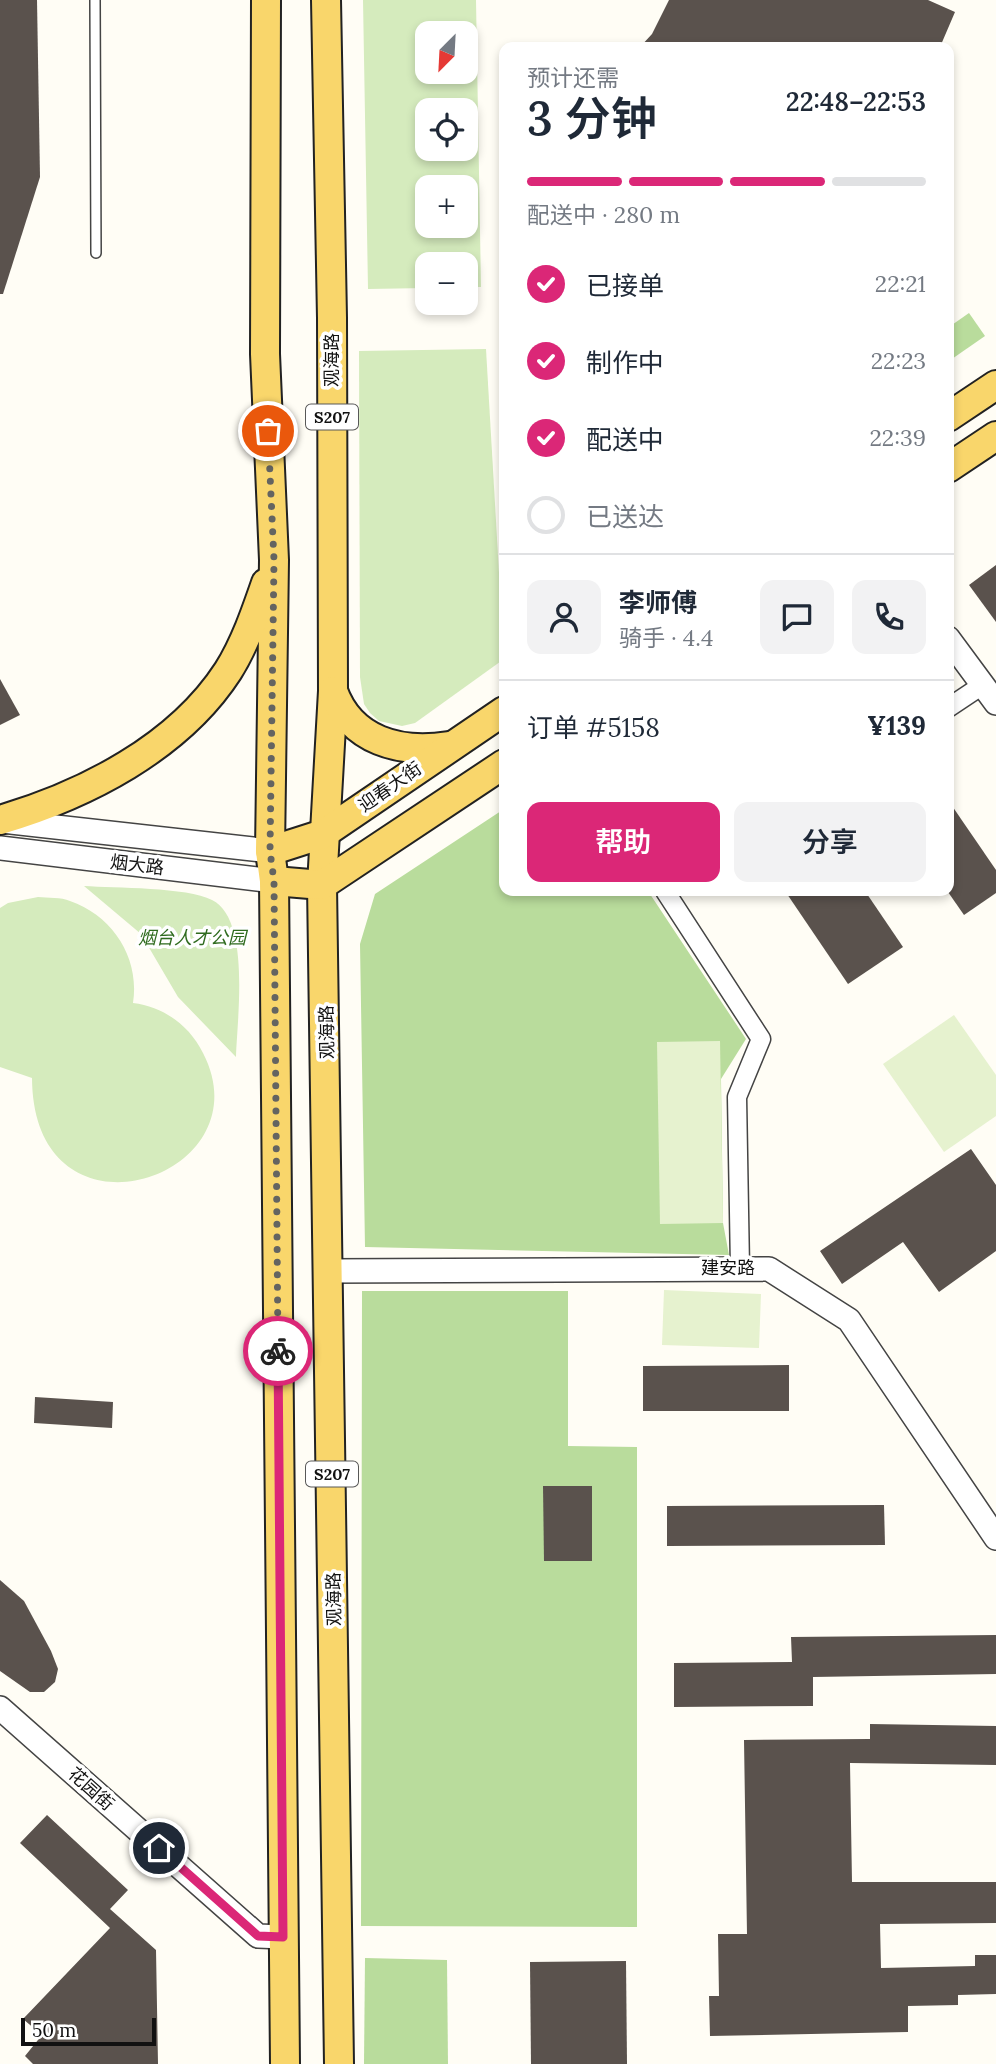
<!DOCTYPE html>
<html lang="zh">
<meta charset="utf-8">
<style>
:root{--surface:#fff;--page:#f2f2f3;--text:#1f2937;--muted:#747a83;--line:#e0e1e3;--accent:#db2777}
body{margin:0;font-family:Lora,"Noto Sans SC",serif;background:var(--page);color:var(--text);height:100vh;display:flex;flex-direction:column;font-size:26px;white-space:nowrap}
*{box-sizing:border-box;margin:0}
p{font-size:23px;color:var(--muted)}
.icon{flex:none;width:38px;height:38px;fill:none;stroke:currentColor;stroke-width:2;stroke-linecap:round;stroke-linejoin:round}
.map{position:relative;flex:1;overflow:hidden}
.side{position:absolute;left:499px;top:42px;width:455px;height:854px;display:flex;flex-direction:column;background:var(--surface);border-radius:14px;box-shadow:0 4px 10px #0003}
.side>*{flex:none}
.needle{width:46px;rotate:204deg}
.buttons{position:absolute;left:415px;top:21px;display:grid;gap:14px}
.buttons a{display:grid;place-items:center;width:63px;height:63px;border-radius:14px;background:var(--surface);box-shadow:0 4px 10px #0003;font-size:35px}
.scale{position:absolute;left:21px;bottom:18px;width:135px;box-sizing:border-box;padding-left:7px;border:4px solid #111;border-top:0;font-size:19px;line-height:24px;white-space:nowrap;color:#111;-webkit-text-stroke:5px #fff;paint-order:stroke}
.pin{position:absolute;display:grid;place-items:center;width:60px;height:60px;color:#fff;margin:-30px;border:4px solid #fff;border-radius:50%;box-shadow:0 2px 7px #0007}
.courier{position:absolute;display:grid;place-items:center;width:70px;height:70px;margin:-35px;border:5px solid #db2777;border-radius:50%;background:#fff;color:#222;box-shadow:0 2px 9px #0007}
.overview em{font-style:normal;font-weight:600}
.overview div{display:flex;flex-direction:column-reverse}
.overview{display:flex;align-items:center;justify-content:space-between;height:119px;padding:0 28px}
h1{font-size:46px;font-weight:600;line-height:52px}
.bar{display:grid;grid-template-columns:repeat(4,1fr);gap:10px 7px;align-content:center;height:84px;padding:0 28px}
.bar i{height:9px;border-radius:5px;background:var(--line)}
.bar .selected{background:var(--accent)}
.bar p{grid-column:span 4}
.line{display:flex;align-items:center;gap:18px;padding:0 28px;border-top:2px solid var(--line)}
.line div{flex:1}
.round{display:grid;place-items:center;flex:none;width:74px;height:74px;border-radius:14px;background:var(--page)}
ol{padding:0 28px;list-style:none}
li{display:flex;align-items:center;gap:21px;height:77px}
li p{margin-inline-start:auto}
li .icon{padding:7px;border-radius:50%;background:var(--accent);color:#fff;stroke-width:4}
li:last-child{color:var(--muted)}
li i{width:38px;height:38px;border:4px solid var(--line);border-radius:50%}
.cta{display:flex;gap:14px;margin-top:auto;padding:14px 28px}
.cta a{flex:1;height:80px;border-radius:14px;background:var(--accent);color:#fff;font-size:28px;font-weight:600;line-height:80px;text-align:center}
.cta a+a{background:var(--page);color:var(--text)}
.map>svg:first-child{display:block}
</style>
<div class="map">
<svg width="996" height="2064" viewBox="0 0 996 2064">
<rect width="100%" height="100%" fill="#fffdf5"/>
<g fill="#d5ebbd" fill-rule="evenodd">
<path d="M363 0H476L481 287H466V264H427V288L368 289ZM427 33H466V72H427ZM427 110H466V149H427ZM466 187V226H427V187Z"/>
<path d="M486 349 504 659 415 723 402 726 379 721 370 713 364 704 360 677 359 351Z"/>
<path d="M84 886C115 888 187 887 212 900 251 919 237 1019 236 1057L178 997 141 934Z"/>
<path d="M38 897C48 898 61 897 70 901 113 916 140 958 133 1003 164 1007 189 1025 203 1053 268 1179 33 1255 32 1078L0 1067V908L8 903Z"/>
</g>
<g fill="#b9dc9c">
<path d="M969 313 985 336 949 361V327Z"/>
<path d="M504 809V891H648L746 1039 721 1079 723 1223 729 1255 365 1247 360 944 375 894Z"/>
<path d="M362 1291H568V1446L637 1447V1927L361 1926Z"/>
<path d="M365 1958 447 1960 448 2064H364Z"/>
</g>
<g fill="#e6f2cf">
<path d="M954 1015 996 1075V1116L944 1152 883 1064Z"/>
<path d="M720 1041 723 1223 660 1224 657 1042Z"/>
<path d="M664 1290 761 1294 759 1348 662 1345Z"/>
</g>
<g fill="#5a524d">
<path d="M0 0H37L40 177 3 294H0Z"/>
<path d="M669 0H928L955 12 940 47H640L652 34Z"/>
<path d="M996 565V622L969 585Z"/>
<path d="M0 679 20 715 0 725Z"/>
<path d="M948 800 996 870V893L964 915 948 892Z"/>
<path d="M785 891H865L903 947 848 984Z"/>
<path d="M971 1149 996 1185V1251L939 1292 903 1242 842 1284 820 1251Z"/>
<path d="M789 1365V1411H643V1366Z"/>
<path d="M35 1397 113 1402 112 1428 34 1423Z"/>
<path d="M543 1486H592V1561H544Z"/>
<path d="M884 1505 885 1545 667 1546V1506Z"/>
<path d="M0 1580 24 1601 51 1651 58 1669 55 1682 44 1692H30L0 1671Z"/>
<path d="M996 1635V1674L813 1677V1706L674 1707V1663L792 1662 791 1637Z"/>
<path d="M870 1724 996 1726V1765L850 1763 852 1882H996V1923L880 1924 881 1968 975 1966V1955H996V1994L958 1995V2005L908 2006V2032L710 2036 709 1996H719L718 1934H747L744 1740 870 1739Z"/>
<path d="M47 1815 128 1890 110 1909 156 1950 158 2064H33L25 2056 42 2035 23 2019 110 1928 20 1843Z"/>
<path d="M626 1961 627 2064H531L530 1962Z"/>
</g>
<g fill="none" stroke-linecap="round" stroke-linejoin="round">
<defs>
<path id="service" d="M95 0 96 253"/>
<g id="minor">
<path d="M948 708 984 684"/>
<path d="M665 891 761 1039 737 1097 740 1268"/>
</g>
<g id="tertiary">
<path d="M948 638 996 703"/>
<path d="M2 821 270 851"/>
<path d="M0 848 274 881"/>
<path d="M330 1271 769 1269 849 1320 996 1538"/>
<path d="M0 1708 258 1936 283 1937"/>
</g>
<g id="primary">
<path d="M266 0 265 354 274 560 270 851 274 881 285 2064"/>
<path d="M326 0 332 318 333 691 322 885 339 2064"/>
<path d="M948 417 996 385"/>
<path d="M948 468 996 436"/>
<path d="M333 691C351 741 400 754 449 746"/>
<path d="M0 820C85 795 178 748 228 671 245 644 256 612 266 583"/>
<path d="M270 851 323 834 504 711"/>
<path d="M274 881 322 885 504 764"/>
</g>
</defs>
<use href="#service" stroke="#444" stroke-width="12"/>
<use href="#minor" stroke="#444" stroke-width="21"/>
<use href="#tertiary" stroke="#444" stroke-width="26"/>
<use href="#primary" stroke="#222" stroke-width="32"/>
<use href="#service" stroke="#fff" stroke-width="9"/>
<use href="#minor" stroke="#fff" stroke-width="18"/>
<use href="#tertiary" stroke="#fff" stroke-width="23"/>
<use href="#primary" stroke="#f9d66b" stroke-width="28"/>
</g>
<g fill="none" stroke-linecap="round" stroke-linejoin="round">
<path stroke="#646461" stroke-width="7" stroke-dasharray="0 12.6" d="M268 431 274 560 270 851 274 881 278 1351"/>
<path stroke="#db2777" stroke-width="9" d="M159 1848 258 1936 283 1937 278 1351"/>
</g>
<g text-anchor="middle" stroke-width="7" stroke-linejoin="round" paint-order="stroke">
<g fill="#fff" stroke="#585858" stroke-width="2">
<rect x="306" y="404.5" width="52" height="25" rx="5"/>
<rect x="306" y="1461.5" width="52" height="25" rx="5"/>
</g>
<g font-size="16" font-weight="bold" fill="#111">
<text x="332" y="423">S207</text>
<text x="332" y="1480">S207</text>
</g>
<g font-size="18" fill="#111" stroke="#fff">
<text transform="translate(332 360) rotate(-90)" y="6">观海路</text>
<text transform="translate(390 787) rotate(-35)" y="6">迎春大街</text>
<text transform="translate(137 865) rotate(7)" y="6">烟大路</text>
<text transform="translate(327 1032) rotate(-91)" y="6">观海路</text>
<text x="728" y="1274">建安路</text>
<text transform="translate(334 1599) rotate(-91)" y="6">观海路</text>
<text transform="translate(91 1789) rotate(42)" y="6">花园街</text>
</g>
<g font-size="18" font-style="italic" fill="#2f6b1f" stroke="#fff">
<text x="192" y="944">烟台人才公园</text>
</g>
</g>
</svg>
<div class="buttons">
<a><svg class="needle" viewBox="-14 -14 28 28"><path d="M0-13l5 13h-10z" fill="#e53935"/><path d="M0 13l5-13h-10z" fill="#747a83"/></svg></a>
<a><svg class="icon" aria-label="locate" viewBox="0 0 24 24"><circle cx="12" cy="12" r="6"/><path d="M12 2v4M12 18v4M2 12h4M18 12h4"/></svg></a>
<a>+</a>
<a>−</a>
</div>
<div class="scale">50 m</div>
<div class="pin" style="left:268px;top:431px;background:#ea580c"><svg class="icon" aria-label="bag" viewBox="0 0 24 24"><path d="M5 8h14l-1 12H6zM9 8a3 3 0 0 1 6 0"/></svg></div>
<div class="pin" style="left:159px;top:1848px;background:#1f2937"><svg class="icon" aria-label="home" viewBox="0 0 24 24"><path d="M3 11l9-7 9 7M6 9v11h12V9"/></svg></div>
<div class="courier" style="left:278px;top:1351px"><svg class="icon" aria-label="bike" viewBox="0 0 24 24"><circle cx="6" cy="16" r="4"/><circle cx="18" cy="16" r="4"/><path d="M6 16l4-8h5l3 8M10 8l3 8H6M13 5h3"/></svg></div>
<section class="side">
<div class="overview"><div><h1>3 分钟</h1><p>预计还需</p></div><em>22:48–22:53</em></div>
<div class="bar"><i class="selected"></i><i class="selected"></i><i class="selected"></i><i></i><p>配送中 · 280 m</p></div>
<ol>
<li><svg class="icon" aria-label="check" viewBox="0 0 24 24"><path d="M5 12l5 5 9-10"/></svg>已接单<p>22:21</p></li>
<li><svg class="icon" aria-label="check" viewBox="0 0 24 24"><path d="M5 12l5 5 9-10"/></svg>制作中<p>22:23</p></li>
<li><svg class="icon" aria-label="check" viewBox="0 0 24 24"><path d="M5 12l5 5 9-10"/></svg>配送中<p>22:39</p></li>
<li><i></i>已送达</li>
</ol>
<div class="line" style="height:126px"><a class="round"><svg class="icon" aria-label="person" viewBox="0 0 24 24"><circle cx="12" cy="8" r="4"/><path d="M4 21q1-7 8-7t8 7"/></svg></a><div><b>李师傅</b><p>骑手 · 4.4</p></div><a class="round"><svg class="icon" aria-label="chat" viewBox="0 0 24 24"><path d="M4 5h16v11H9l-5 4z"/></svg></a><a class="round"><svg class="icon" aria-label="phone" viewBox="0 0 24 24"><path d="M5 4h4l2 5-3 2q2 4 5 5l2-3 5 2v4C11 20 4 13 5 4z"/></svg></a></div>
<div class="line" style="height:91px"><div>订单 #5158</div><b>¥139</b></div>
<div class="cta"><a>帮助</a><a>分享</a></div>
</section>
</div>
